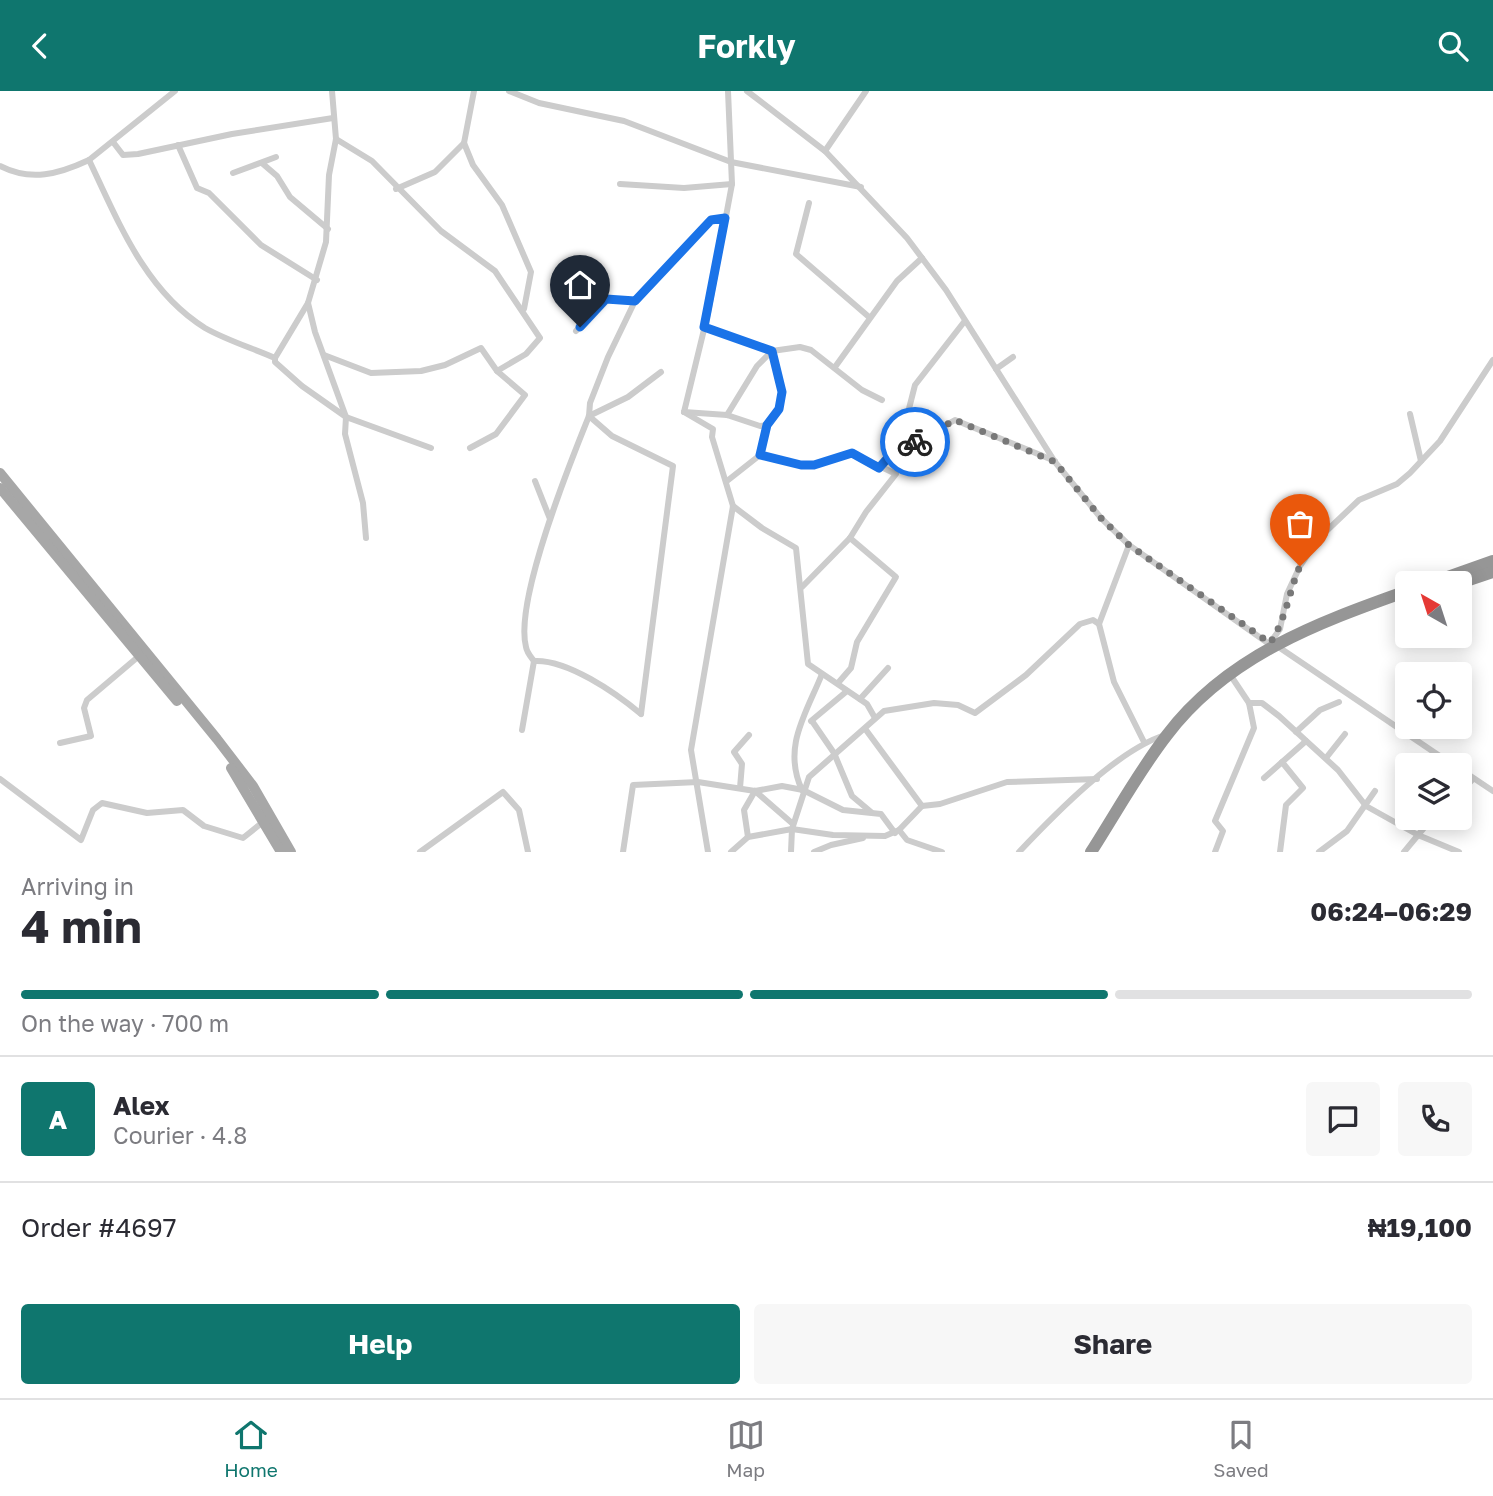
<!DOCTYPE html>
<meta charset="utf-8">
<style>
:root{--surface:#fff;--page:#f7f7f7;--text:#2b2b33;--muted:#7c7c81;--line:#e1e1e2;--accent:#0f766e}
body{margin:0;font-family:"Golos Text",sans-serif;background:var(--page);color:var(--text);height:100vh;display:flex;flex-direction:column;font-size:26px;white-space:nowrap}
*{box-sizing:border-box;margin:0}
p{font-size:23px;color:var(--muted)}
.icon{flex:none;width:38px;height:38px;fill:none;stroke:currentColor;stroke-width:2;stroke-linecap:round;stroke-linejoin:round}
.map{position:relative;height:761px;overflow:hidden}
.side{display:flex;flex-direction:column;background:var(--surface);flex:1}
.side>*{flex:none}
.needle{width:46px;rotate:321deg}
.fabs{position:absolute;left:1395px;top:480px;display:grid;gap:14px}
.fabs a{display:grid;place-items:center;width:77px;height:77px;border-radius:7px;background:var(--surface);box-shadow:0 4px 18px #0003;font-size:35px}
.pin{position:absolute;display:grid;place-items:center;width:60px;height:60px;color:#fff;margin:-72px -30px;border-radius:50% 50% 50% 0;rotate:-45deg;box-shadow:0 0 7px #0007}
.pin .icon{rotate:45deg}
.courier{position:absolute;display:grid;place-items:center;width:70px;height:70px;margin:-35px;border:5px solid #1a73e8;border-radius:50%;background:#fff;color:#222;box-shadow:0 2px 9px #0007}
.head em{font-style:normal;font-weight:700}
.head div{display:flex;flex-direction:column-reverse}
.head{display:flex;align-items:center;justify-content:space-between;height:119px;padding:0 21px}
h1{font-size:46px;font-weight:700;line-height:52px}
.bar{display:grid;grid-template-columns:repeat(4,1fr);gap:10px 7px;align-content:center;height:84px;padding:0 21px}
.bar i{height:9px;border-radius:5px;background:var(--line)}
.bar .current{background:var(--accent)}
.bar p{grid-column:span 4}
.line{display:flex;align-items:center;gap:18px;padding:0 21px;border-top:2px solid var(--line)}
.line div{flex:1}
.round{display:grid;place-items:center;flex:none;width:74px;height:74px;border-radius:7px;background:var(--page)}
.action{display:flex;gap:14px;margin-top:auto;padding:14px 21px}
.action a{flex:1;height:80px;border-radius:7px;background:var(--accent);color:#fff;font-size:28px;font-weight:700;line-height:80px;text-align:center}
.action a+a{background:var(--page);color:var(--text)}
header{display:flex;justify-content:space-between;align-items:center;height:91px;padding:0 21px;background:var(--accent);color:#fff;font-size:32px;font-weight:700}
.menu{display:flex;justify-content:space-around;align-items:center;height:98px;border-top:2px solid var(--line);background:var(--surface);font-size:19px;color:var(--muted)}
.menu a{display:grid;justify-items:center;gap:4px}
.menu .current{color:var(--accent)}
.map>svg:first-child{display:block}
</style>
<header><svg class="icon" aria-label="back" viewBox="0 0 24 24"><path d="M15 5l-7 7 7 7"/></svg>Forkly<svg class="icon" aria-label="search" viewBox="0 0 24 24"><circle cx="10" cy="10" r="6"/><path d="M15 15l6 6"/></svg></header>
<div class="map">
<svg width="1493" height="761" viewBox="0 0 1493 761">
<rect width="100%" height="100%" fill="#fff"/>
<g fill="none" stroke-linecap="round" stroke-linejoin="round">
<g stroke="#ccc" stroke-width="6">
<path d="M474 0 464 52 473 74 502 114 531 181 524 218"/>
<path d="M509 0 539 12 624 30 731 71 861 96"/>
<path d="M747 0 825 60 907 147 946 199 1055 371 1101 427 1129 454 1272 555"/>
<path d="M336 48 372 70 441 140 495 180 540 247 526 263 497 280"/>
<path d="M113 51 123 64 138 63 232 43 333 27"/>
<path d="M178 54 197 97 209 102 261 154 317 189"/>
<path d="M825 60 866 0"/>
<path d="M89 69C118 130 145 200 205 237 226 249 252 257 275 267V271L302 295 346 326 431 357"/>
<path d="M263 73 277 85 290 106 328 138"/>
<path d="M0 75C31 91 59 83 89 69L175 0"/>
<path d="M233 82 276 66"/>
<path d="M620 93 684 97 732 93"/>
<path d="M396 98 435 81 464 52"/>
<path d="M809 112 796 163 869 226"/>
<path d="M308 212 315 241 346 326 345 343 363 412 366 447"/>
<path d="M704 236 772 260 800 256 811 259 862 299 882 309"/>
<path d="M576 240 606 208 635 210"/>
<path d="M324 264 371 282 421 280 445 274 481 257 497 280 525 304 496 343 470 357"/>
<path d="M275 267 308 212 326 151 329 84 336 48 332 0"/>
<path d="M835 276 897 190 922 167"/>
<path d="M996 278 1013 266"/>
<path d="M684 321 713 338 712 346 733 415 691 659 708 761"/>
<path d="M684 321 708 222 732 93 728 0"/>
<path d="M684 321 727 324 760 335 767 334"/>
<path d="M1410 323 1421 370"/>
<path d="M727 324 757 275 772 260"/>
<path d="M589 325 612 345 673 375 641 623"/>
<path d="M589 325 628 306 661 281"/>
<path d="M900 353H912L955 329 1055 370"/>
<path d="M760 364 801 374H814L852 362 896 383 866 421 850 447 802 496"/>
<path d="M879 377 900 353 915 294 964 231"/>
<path d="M535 390 550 428"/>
<path d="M727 390 760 364 767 334 780 318 782 301 772 260"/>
<path d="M733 415 762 437 796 457 808 573 867 613 875 627"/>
<path d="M1129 454 1099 533 1114 591 1144 651"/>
<path d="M1270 552 1280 538 1287 503 1300 475 1318 448 1359 409 1397 393 1410 382 1440 350 1493 269"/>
<path d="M1280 557 1453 674"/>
<path d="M534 570C531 566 527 562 526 556 514 510 570 372 589 325L590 312 608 266 635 210 711 129 725 127"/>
<path d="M838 592 851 577 857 551 896 486 850 447"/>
<path d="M860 608 888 577"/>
<path d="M1249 612H1262L1279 625 1338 679 1366 715 1418 744 1459 761"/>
<path d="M811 630 847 600"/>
<path d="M812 630 834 662 852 705 871 721"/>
<path d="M522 639 534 570C567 568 616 602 641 623"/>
<path d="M866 639 922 715"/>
<path d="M1296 641 1320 619 1339 611"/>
<path d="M60 652 91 645 84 617 87 609 139 565"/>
<path d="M1326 667 1345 643"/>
<path d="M1460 678 1493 700"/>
<path d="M1264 687 1306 650"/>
<path d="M0 688 81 749 93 719 102 712 147 722 183 719 204 735 243 747 263 731"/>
<path d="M740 697 742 673 734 661 749 644"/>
<path d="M802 699C782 656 806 623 822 583"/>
<path d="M755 700 793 733"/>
<path d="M1460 702 1473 688"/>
<path d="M899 739 907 749 942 761"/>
<path d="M748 746 744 719 755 700"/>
<path d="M420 761 503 701 519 719 528 761"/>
<path d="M623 761 633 694 698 691 755 700 782 695 803 699 843 719 881 723 895 742"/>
<path d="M731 761 748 746 792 738 833 744 885 745 899 739 922 715 940 713 1007 691 1097 688"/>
<path d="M791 761 792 738 809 686 884 620 934 612 958 614 975 622 1026 584 1080 533 1093 529 1099 533"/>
<path d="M814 761 831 754 863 747"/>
<path d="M1019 761C1054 724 1117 659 1165 644"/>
<path d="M1215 761 1223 740 1215 730 1254 637 1249 612 1233 588"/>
<path d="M1280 761 1286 714 1303 697 1282 671"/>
<path d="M1319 761 1347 740 1375 700"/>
<path d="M1404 761 1433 726"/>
</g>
<g stroke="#a7a7a7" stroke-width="10">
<path d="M0 382 217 648 253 695 291 761"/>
<path d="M0 397 177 610"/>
<path d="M231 677 281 761"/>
</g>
<g stroke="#969696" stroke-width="12">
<path d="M1431 492 1493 470"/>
<path d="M1460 492 1493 481"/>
<path d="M1091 761C1116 722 1139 680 1167 644 1227 565 1317 532 1407 500"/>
</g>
</g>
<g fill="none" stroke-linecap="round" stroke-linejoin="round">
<path stroke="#787878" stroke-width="7" stroke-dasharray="0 12.6" d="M915 351 955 329 1055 371 1101 427 1129 454 1270 552C1286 529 1289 500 1300 475"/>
<path stroke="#1a73e8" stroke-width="9" d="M580 236 606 208 635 210 711 129 725 127 704 236 772 260 782 301 779 318 767 334 760 364 801 374H814L852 362 879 377 900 353 915 351"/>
</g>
</svg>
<div class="fabs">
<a><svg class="needle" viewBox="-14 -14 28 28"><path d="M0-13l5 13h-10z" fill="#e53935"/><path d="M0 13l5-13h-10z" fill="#7c7c81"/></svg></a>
<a><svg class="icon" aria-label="locate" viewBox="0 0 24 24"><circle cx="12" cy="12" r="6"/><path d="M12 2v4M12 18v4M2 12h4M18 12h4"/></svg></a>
<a><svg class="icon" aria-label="layers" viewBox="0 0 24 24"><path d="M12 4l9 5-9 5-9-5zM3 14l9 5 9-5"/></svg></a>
</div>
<div class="pin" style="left:1300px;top:475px;background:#ea580c"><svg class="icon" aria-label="bag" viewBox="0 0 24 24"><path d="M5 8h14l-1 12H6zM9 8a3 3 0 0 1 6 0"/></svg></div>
<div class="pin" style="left:580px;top:236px;background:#1f2937"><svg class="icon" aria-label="home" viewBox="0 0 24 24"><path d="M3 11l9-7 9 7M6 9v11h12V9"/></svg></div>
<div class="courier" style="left:915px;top:351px"><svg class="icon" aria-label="bike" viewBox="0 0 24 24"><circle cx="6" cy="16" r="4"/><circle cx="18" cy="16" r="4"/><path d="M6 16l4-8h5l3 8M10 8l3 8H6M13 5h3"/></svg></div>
</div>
<section class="side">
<div class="head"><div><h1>4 min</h1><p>Arriving in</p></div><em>06:24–06:29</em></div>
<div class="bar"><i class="current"></i><i class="current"></i><i class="current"></i><i></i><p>On the way · 700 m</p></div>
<div class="line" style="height:126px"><b class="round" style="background:var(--accent);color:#fff">A</b><div><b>Alex</b><p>Courier · 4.8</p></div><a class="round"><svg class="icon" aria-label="chat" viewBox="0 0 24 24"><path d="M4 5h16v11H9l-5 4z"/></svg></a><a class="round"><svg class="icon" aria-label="phone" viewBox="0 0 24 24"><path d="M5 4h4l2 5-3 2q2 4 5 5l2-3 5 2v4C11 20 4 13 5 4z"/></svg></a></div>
<div class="line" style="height:91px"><div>Order #4697</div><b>₦19,100</b></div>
<div class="action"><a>Help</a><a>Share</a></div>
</section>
<nav class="menu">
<a class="current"><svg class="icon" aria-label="home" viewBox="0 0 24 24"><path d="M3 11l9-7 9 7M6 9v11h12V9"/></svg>Home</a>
<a><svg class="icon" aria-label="map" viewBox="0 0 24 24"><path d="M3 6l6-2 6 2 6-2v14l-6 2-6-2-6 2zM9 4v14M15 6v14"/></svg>Map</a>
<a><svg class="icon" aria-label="saved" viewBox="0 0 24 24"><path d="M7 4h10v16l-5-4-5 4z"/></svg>Saved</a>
</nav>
